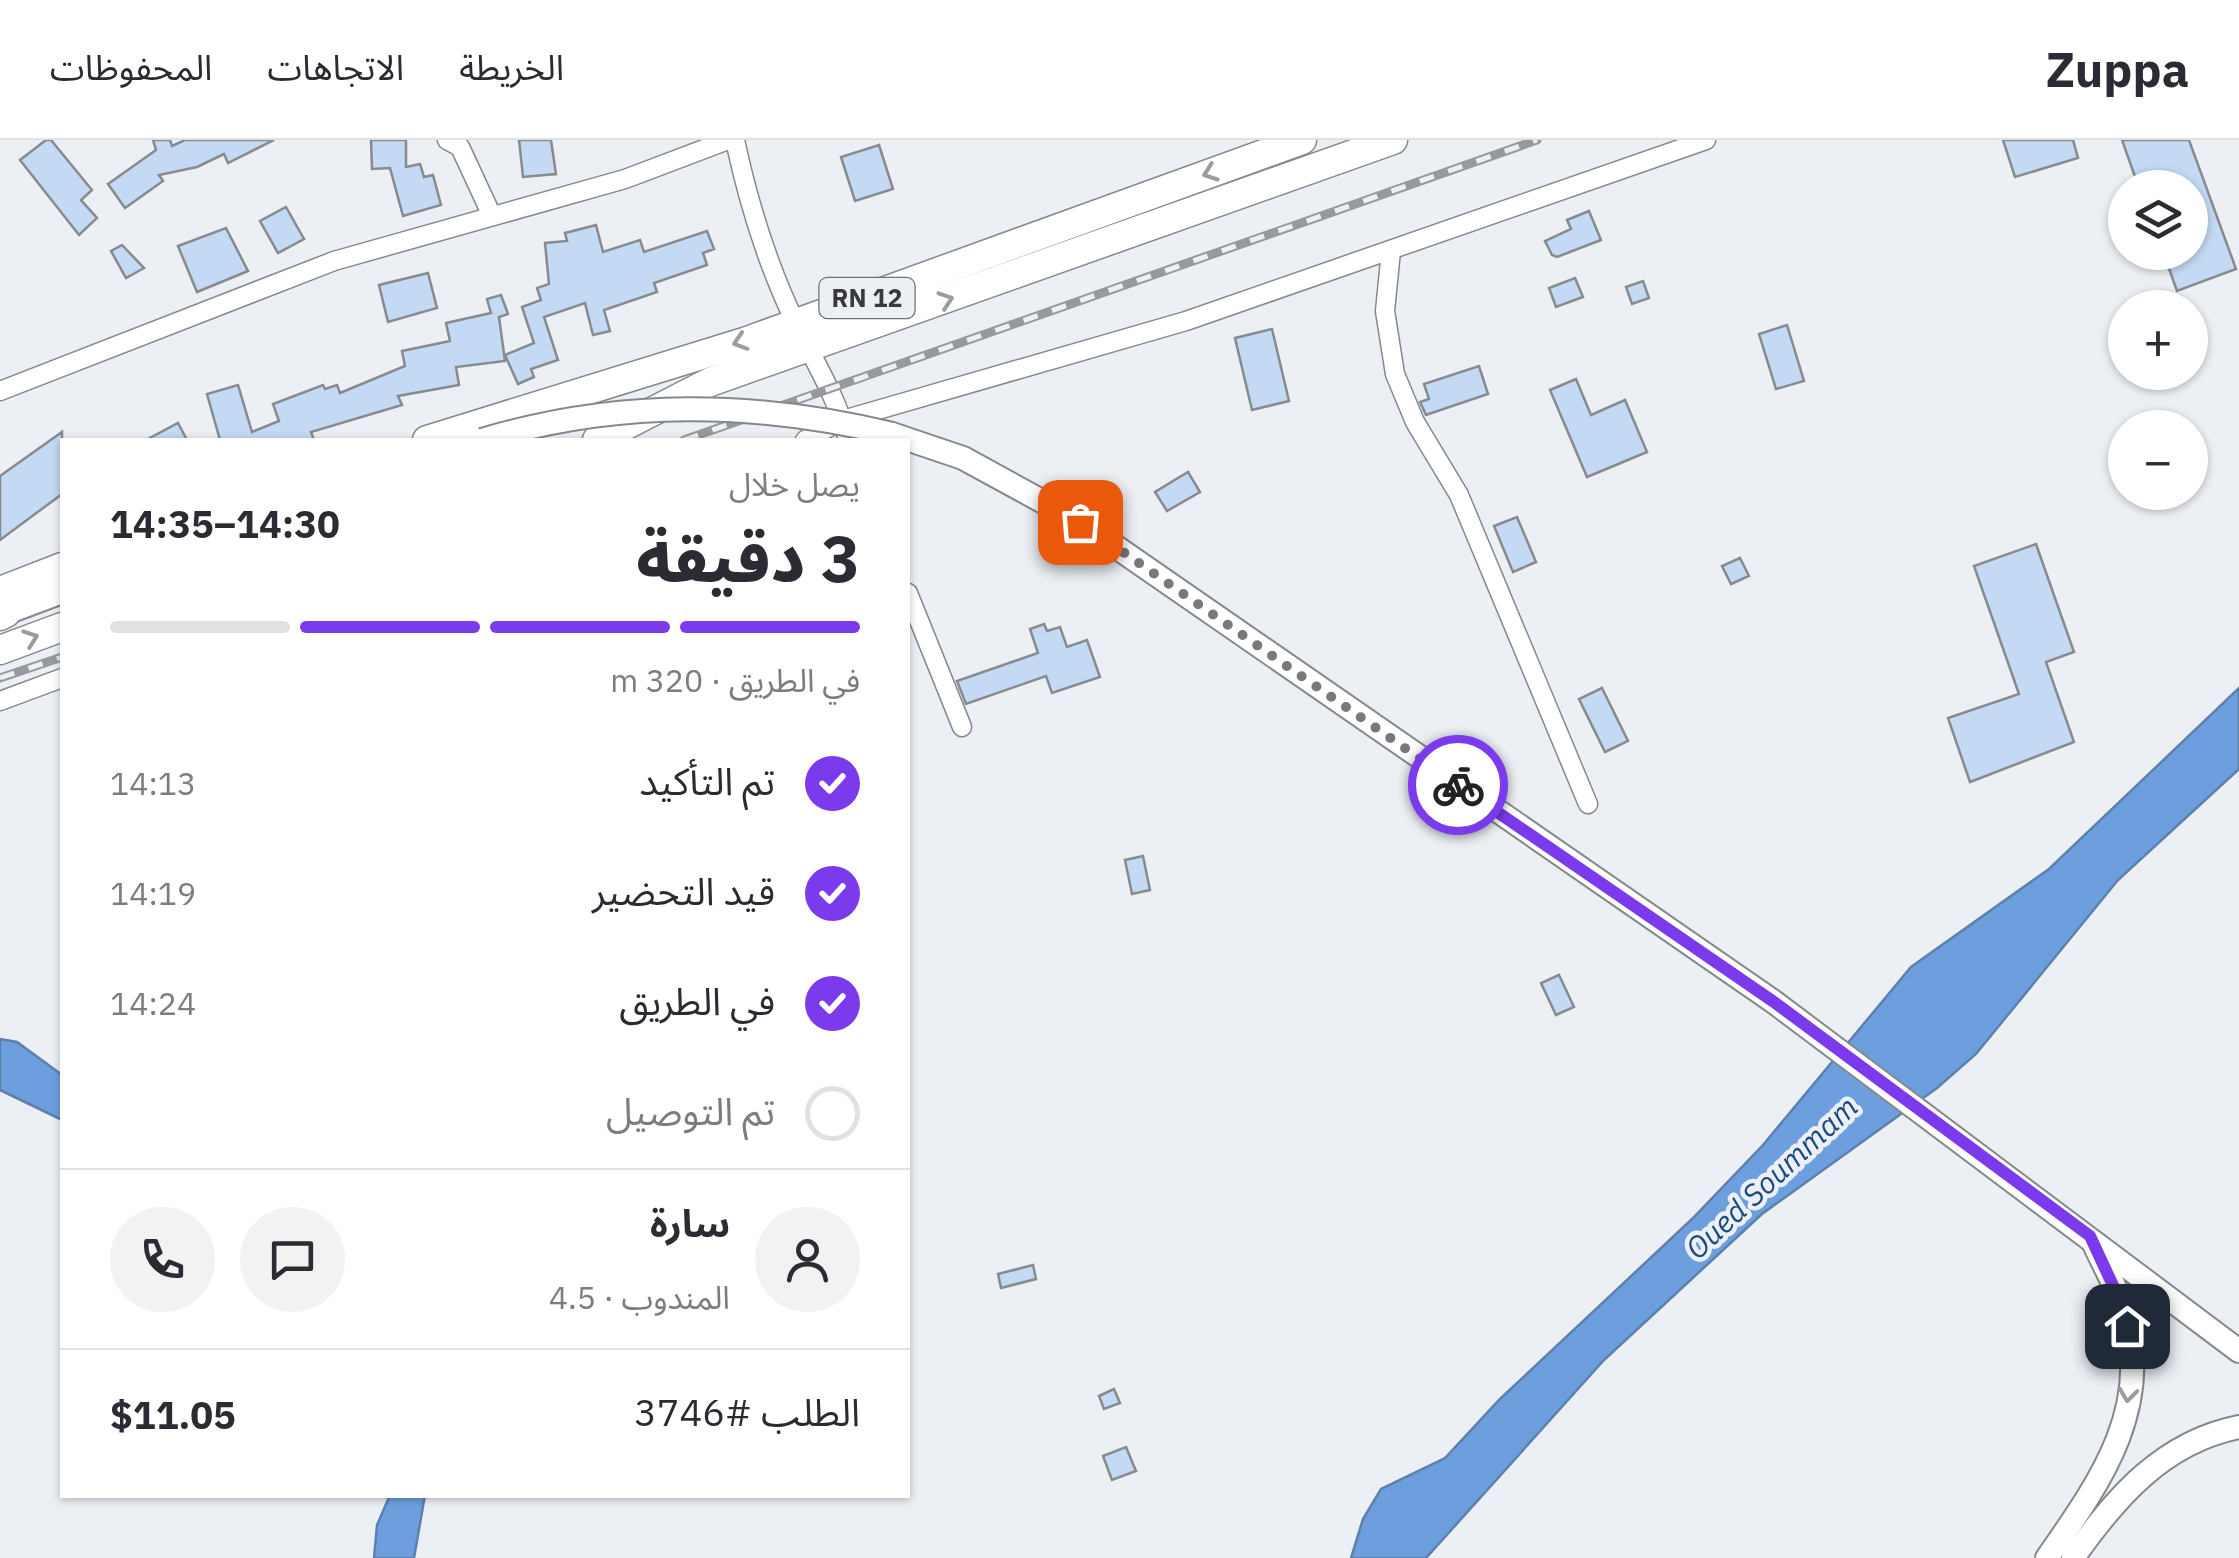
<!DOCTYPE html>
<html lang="ar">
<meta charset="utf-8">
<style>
:root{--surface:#fff;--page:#f2f2f3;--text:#2b2b33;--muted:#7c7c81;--line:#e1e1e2;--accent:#7c3aed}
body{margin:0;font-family:"IBM Plex Sans","Noto Sans Arabic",sans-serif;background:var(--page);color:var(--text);direction:rtl;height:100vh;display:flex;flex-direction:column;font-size:38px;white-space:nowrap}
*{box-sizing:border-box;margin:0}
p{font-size:32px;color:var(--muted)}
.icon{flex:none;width:55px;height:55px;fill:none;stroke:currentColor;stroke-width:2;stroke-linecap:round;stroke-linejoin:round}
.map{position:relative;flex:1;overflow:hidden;direction:ltr}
.details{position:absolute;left:60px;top:298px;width:850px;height:1060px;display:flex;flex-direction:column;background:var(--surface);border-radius:0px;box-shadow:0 2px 8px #0004;direction:rtl}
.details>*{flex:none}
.fabs{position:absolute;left:2108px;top:30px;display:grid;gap:20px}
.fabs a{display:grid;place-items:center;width:100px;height:100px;border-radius:50%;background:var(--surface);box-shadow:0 2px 8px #0004;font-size:50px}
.pin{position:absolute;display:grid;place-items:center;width:85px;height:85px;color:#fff;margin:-42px;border-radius:20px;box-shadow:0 5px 15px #0006}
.courier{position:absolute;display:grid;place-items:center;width:100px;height:100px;margin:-50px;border:8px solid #7c3aed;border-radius:50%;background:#fff;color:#222;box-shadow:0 2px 12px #0007}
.summary em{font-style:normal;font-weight:800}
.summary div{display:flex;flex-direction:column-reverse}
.summary{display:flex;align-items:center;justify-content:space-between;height:170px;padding:0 50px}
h1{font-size:65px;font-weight:800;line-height:75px}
.bar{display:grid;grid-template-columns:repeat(4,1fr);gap:15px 10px;align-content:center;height:120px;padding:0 50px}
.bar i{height:12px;border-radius:8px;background:var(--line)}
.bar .active{background:var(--accent)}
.bar p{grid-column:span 4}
.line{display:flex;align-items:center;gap:25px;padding:0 50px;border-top:2px solid var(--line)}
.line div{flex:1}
.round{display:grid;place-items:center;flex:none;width:105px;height:105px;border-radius:52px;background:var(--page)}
ol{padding:0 50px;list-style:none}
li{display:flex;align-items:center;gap:30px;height:110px}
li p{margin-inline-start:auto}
li .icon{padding:10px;border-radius:50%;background:var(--accent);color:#fff;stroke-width:4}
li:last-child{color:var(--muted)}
li i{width:55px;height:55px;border:5px solid var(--line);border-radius:50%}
header{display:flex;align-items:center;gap:60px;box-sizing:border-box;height:140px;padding:0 50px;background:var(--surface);border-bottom:2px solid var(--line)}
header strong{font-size:48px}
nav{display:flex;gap:55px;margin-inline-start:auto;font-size:35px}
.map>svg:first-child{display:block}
</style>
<header>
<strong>Zuppa</strong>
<nav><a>الخريطة</a><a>الاتجاهات</a><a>المحفوظات</a></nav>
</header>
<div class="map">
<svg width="2239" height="1418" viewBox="0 0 2239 1418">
<rect width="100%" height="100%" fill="#eceff4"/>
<g fill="#6d9fde" stroke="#5d80ad" stroke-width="2.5">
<path d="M2239 548V629L2118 740 1976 914 1937 948 1762 1074 1604 1220 1426 1418H1351L1363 1379 1381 1349 1445 1318 1500 1259 1692 1079 1763 1005 1911 827 2049 729Z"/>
<path d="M0 899 17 902 62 935V980L0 950Z"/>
<path d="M390 1355H425L414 1418H374L377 1385Z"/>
</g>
<g fill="#c4d9f3" stroke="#878a8e" stroke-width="2.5">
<path d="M46 0H51L92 50 81 60 97 78 79 95 20 20Z"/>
<path d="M153 0H170L172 6 185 0H274L228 23 224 14 197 27 159 35 163 41 125 68 108 44 156 10Z"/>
<path d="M371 0H406V27L420 24 424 37 433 35 441 65 403 76 390 28 372 29Z"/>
<path d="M519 0H551L556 34 523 37Z"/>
<path d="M2003 0H2073L2078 18 2015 37Z"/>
<path d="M2122 0H2189L2236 129 2177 151 2163 112H2190V48H2139Z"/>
<path d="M879 5 893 49 855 61 841 17Z"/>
<path d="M286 67 304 99 278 113 260 81Z"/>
<path d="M1589 71 1601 100 1557 117 1552 115 1545 101 1571 89 1567 80Z"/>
<path d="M596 85 603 112 640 100 644 112 707 91 714 109 703 113 707 125 654 143 657 152 604 170 610 191 593 195 585 163 544 177 558 220 531 229 534 237 518 244 505 215 534 203 522 167 541 160 537 148 549 144 545 103 567 101 565 93Z"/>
<path d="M226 88 248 131 197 152 178 106Z"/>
<path d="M122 105 144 128 126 138 111 111Z"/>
<path d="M428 133 437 168 388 182 379 145Z"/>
<path d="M1575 138 1583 157 1556 167 1549 148Z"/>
<path d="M1643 141 1649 158 1632 164 1626 147Z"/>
<path d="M501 155 508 174 499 177 505 221 456 227 459 245 398 256 402 265 311 292 314 300H220L207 254 238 245 252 292 279 281 273 264 323 245 325 249 337 245 340 253 405 226 402 211 450 201 446 183 491 173 487 159Z"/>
<path d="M1787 185 1804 241 1776 249 1759 194Z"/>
<path d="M1272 189 1289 261 1252 270 1235 198Z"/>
<path d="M1479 226 1488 254 1426 275 1420 262 1429 259 1424 244Z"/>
<path d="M1576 239 1591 275 1625 260 1647 312 1587 337 1550 250Z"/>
<path d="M178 283 187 300H146Z"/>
<path d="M62 292V354L0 400V336Z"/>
<path d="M1188 332 1200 352 1167 371 1155 352Z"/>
<path d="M1517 377 1536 422 1513 432 1494 386Z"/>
<path d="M2036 404 2074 512 2046 522 2074 602 1970 642 1948 578 2019 554 1974 426Z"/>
<path d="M1740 418 1749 436 1731 444 1722 426Z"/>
<path d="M1044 484 1047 491 1060 487 1067 507 1087 500 1100 537 1052 553 1046 536 966 564 957 541 1038 513 1030 489Z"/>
<path d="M1602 548 1628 601 1605 612 1579 559Z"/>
<path d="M1143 716 1150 750 1132 754 1125 720Z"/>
<path d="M1559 835 1574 867 1556 875 1541 843Z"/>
<path d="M1033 1125 1036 1139 1001 1148 998 1134Z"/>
<path d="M1114 1249 1120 1263 1104 1269 1099 1256Z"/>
<path d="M1126 1307 1136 1331 1112 1340 1103 1316Z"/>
</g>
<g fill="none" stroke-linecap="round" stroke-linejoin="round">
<defs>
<g id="minor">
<path d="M447 0 460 7 492 76"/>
<path d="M735 0C748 61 769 129 797 186 816 224 837 258 848 300"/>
<path d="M1391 111 1385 171 1395 234 1415 282 1459 355 1588 664"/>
<path d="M0 251 334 121 625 39 728 0"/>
<path d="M805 300 843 280 1186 181 1706 0"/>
<path d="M908 453 962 587"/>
<path d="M0 561 62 538"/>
</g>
<g id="major">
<path d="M892 294 963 318 1080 382 1774 862 2239 1211"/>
<path d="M6 473 62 452"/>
<path d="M2047 1418C2100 1342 2155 1266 2123 1168 2116 1146 2103 1124 2094 1104"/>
<path d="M2073 1418C2115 1358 2163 1302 2239 1287"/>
</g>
<g id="highway">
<path d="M427 300 747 201 1302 0"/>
<path d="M597 300 710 242 1393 0"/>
<path d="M0 451 62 427"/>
<path d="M0 476 6 473"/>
<path d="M0 510 62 487"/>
</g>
</defs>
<use href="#minor" stroke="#85888c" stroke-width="21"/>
<use href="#major" stroke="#85888c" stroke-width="26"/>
<use href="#highway" stroke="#85888c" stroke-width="31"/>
<use href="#minor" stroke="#fff" stroke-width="18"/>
<use href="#major" stroke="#fff" stroke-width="22"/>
<use href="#highway" stroke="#fff" stroke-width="28"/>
<defs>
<g id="rail">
<path d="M684 300 1537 0"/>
<path d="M0 538 62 517"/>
</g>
</defs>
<use href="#rail" stroke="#97999d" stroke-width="9"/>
<use href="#rail" stroke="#eceff4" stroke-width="5" stroke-dasharray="15" stroke-linecap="butt"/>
<defs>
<path id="major-bridge" d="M482 300C619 259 754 261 892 294"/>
</defs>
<use href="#major-bridge" stroke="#85888c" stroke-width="26" stroke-linecap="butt"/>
<use href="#major-bridge" stroke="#fff" stroke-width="22"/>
</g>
<defs><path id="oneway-chevron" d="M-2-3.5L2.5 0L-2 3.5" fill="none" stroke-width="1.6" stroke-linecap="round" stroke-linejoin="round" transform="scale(2.5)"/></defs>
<g stroke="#9c9c9d">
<use href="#oneway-chevron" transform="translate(1210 33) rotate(160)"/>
<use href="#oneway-chevron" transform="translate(946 160) rotate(-19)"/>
<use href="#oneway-chevron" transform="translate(740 202) rotate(162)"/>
<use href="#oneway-chevron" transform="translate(31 498) rotate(-20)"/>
<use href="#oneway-chevron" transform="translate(2128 1255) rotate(97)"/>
</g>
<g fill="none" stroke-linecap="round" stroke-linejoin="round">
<path stroke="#77797c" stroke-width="10" stroke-dasharray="0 18" d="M1080 382 1458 645"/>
<path stroke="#7c3aed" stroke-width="12" d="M1458 645 1774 862 2090 1096 2123 1167 2127 1186"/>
</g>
<g text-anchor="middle" stroke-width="9" stroke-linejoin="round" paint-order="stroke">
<rect fill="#eceff4" stroke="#6e7072" stroke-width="2.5" x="819.5" y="138" width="95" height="40" rx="8"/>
<g font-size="25" font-weight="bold" fill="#38393b">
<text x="867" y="167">RN 12</text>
</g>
<g font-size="30" font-style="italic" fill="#184a84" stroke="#eceff4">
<text transform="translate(1772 1038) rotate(-43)" y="10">Oued Soummam</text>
</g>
</g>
</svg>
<div class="fabs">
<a><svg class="icon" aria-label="layers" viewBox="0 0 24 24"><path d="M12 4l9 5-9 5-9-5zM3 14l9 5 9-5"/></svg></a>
<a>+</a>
<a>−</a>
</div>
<div class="pin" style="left:1080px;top:382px;background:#ea580c"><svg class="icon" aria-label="bag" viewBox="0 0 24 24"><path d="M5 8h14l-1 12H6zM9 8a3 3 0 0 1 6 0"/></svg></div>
<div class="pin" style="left:2127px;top:1186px;background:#1f2937"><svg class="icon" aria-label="home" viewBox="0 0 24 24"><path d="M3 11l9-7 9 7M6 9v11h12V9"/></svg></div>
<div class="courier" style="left:1458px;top:645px"><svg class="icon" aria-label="bike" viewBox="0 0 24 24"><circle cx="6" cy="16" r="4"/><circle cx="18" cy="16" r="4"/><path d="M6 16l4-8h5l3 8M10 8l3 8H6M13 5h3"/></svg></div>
<section class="details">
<div class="summary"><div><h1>3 دقيقة</h1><p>يصل خلال</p></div><em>14:30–14:35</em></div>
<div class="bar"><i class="active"></i><i class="active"></i><i class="active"></i><i></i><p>في الطريق · 320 m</p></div>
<ol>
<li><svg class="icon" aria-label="check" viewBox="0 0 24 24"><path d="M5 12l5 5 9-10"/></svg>تم التأكيد<p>14:13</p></li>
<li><svg class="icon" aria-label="check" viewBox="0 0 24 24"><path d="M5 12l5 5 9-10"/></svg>قيد التحضير<p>14:19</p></li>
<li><svg class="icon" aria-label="check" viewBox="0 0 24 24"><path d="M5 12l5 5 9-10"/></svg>في الطريق<p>14:24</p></li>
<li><i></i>تم التوصيل</li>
</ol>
<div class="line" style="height:180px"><a class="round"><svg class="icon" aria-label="person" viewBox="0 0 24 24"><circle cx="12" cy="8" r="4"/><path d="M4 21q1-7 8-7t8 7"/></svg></a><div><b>سارة</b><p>المندوب · 4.5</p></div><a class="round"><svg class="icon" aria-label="chat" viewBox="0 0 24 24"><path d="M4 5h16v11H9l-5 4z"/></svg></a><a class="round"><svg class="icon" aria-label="phone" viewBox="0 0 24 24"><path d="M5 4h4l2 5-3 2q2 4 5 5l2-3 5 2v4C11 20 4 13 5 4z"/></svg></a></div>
<div class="line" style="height:130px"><div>الطلب #3746</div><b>$11.05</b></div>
</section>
</div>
